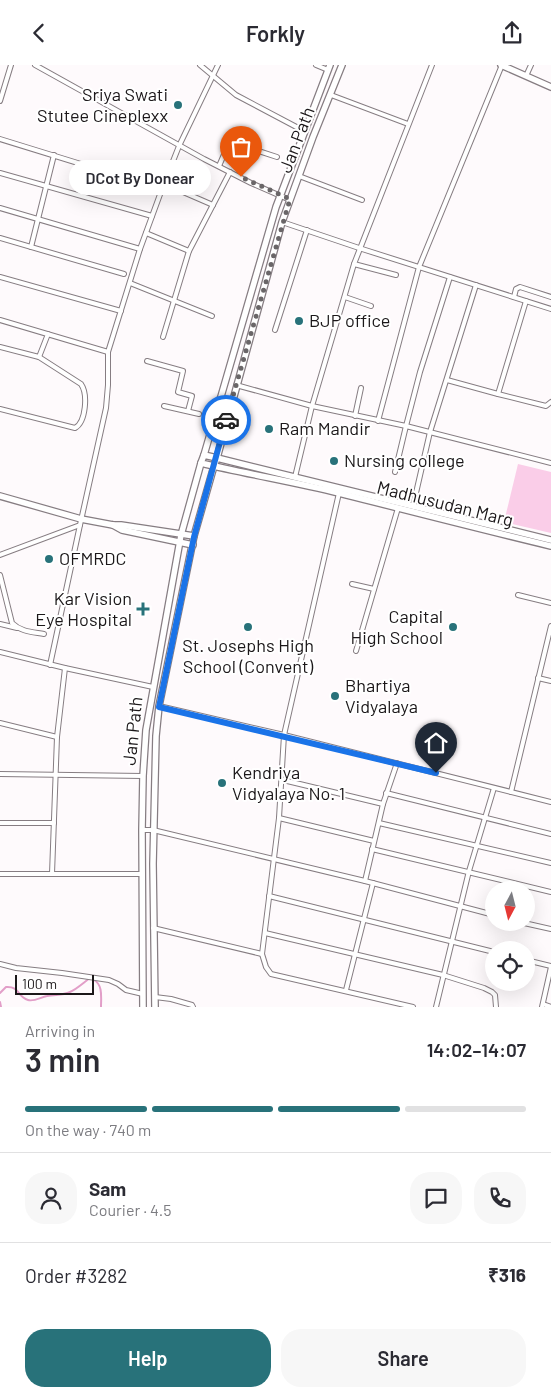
<!DOCTYPE html>
<meta charset="utf-8">
<style>
:root{--surface:#fff;--page:#f7f7f7;--text:#2b2b33;--muted:#7c7c81;--line:#e1e1e2;--accent:#28727a}
body{margin:0;font-family:Barlow,sans-serif;background:var(--page);color:var(--text);height:100vh;display:flex;flex-direction:column;font-size:19px;white-space:nowrap}
*{box-sizing:border-box;margin:0}
p{font-size:16px;color:var(--muted)}
.icon{flex:none;width:28px;height:28px;fill:none;stroke:currentColor;stroke-width:2;stroke-linecap:round;stroke-linejoin:round}
.map{position:relative;height:942px;overflow:hidden}
.details{display:flex;flex-direction:column;background:var(--surface);flex:1}
.details>*{flex:none}
.needle{width:32px;rotate:187deg}
.fabs{position:absolute;left:485px;top:816px;display:grid;gap:10px}
.fabs a{display:grid;place-items:center;width:50px;height:50px;border-radius:50%;background:var(--surface);box-shadow:0 5px 20px #0002;font-size:25px}
.scale{position:absolute;left:15px;bottom:12px;width:79px;box-sizing:border-box;padding-left:5px;border:2px solid #1b1719;border-top:0;font-size:14px;line-height:18px;white-space:nowrap;color:#1b1719;-webkit-text-stroke:4px #fff;paint-order:stroke}
.pin{position:absolute;display:grid;place-items:center;width:42px;height:42px;color:#fff;margin:-51px -21px;border-radius:50% 50% 50% 0;rotate:-45deg;box-shadow:0 0 5px #0007}
.pin .icon{rotate:45deg}
.courier{position:absolute;display:grid;place-items:center;width:50px;height:50px;margin:-25px;border:4px solid #1a73e8;border-radius:50%;background:#fff;color:#222;box-shadow:0 1px 6px #0007}
.bubble{position:absolute;height:35px;border-radius:18px;background:var(--surface);box-shadow:0 5px 20px #0002;font-size:16px;font-weight:600;line-height:35px;text-align:center}
.headline em{font-style:normal;font-weight:600}
.headline div{display:flex;flex-direction:column-reverse}
.headline{display:flex;align-items:center;justify-content:space-between;height:85px;padding:0 25px}
h1{font-size:32px;font-weight:600;line-height:38px}
.bar{display:grid;grid-template-columns:repeat(4,1fr);gap:8px 5px;align-content:center;height:60px;padding:0 25px}
.bar i{height:6px;border-radius:4px;background:var(--line)}
.bar .current{background:var(--accent)}
.bar p{grid-column:span 4}
.line{display:flex;align-items:center;gap:12px;padding:0 25px;border-top:1px solid var(--line)}
.line div{flex:1}
.round{display:grid;place-items:center;flex:none;width:52px;height:52px;border-radius:20px;background:var(--page)}
.cta{display:flex;gap:10px;margin-top:auto;padding:10px 25px}
.cta a{flex:1;height:58px;border-radius:20px;background:var(--accent);color:#fff;font-size:20px;font-weight:600;line-height:58px;text-align:center}
.cta a+a{background:var(--page);color:var(--text)}
header{display:flex;justify-content:space-between;align-items:center;height:65px;padding:0 25px;background:var(--surface);font-size:22px;font-weight:600}
.map>svg:first-child{display:block}
</style>
<header><svg class="icon" aria-label="back" viewBox="0 0 24 24"><path d="M15 5l-7 7 7 7"/></svg>Forkly<svg class="icon" aria-label="share" viewBox="0 0 24 24"><path d="M12 15V3M7 8l5-5 5 5M5 13v7h14v-7"/></svg></header>
<div class="map">
<svg width="551" height="942" viewBox="0 0 551 942">
<rect width="100%" height="100%" fill="#fefafc"/>
<path fill="#facde8" d="M518 399 551 407V468L504 457Z"/>
<g fill="none" stroke-linecap="round" stroke-linejoin="round">
<g stroke="#e29ec8" stroke-width="2">
<path d="M94 915C103 920 101 932 101 942"/>
<path d="M0 928 6 922C20 921 17 932 28 935 34 937 41 932 47 931 55 929 62 931 70 927 77 924 83 918 90 913"/>
<path d="M0 937 1 942"/>
</g>
<defs>
<g id="street">
<path d="M35 0 204 94 251 118 290 135"/>
<path d="M200 0 236 30 304 66"/>
<path d="M316 0 328 5"/>
<path d="M526 11 531 0"/>
<path d="M331 30 408 59"/>
<path d="M0 36 11 0"/>
<path d="M0 74 162 124"/>
<path d="M219 101 229 78 231 77 277 92"/>
<path d="M0 108 152 151"/>
<path d="M299 111 362 135"/>
<path d="M183 127 213 140"/>
<path d="M0 143 140 184"/>
<path d="M282 157 359 183 551 244"/>
<path d="M146 168 189 186"/>
<path d="M0 173 124 209"/>
<path d="M31 182 54 90"/>
<path d="M354 199 396 210"/>
<path d="M0 212 121 246"/>
<path d="M130 218 212 251"/>
<path d="M345 232 371 241"/>
<path d="M514 232 516 224 520 222 551 232"/>
<path d="M0 255 108 287"/>
<path d="M275 265 307 165"/>
<path d="M163 272 189 186 230 107"/>
<path d="M0 282 39 292 81 319C88 329 86 357 75 363L0 344"/>
<path d="M39 292 48 269"/>
<path d="M147 296 183 306 178 327 192 331 188 346"/>
<path d="M447 315 498 329 526 236"/>
<path d="M236 320 312 341 406 361 420 307 450 212"/>
<path d="M498 329 546 341 551 337"/>
<path d="M164 341 199 349"/>
<path d="M355 351 361 323"/>
<path d="M378 356 419 202 502 0"/>
<path d="M395 407 406 361 551 398"/>
<path d="M295 412 312 341 354 199 432 0"/>
<path d="M339 428 284 670 279 753 262 889 266 902 271 909 413 942"/>
<path d="M413 441 430 367 476 220"/>
<path d="M0 490 80 460 106 343 108 320V287L140 184 162 124 179 81 218 0"/>
<path d="M0 510 12 558C21 567 33 567 44 569"/>
<path d="M352 519 374 524"/>
<path d="M518 530 551 538"/>
<path d="M0 559 17 563"/>
<path d="M356 586 398 443"/>
<path d="M0 587 65 603 153 622"/>
<path d="M50 600 80 460"/>
<path d="M538 613 551 616"/>
<path d="M159 641 284 670 551 737"/>
<path d="M0 658 57 672"/>
<path d="M0 709 143 711"/>
<path d="M283 715 383 739"/>
<path d="M511 727 551 561"/>
<path d="M386 728 551 769"/>
<path d="M279 753 374 776"/>
<path d="M0 758H54"/>
<path d="M379 758 551 798"/>
<path d="M142 765H153L365 816 494 850"/>
<path d="M372 784 551 827"/>
<path d="M0 809H142"/>
<path d="M52 809 57 672 65 603"/>
<path d="M365 816 383 739 397 698"/>
<path d="M269 831 494 887"/>
<path d="M524 858 551 864"/>
<path d="M153 863 262 889"/>
<path d="M265 868 443 910 484 923 492 927 495 930 496 942"/>
<path d="M526 895 551 901"/>
<path d="M0 899 16 903 62 908 109 915 118 919 126 925 143 929"/>
<path d="M346 925 373 818"/>
<path d="M155 932 171 934 192 940 193 942"/>
<path d="M543 939 551 942"/>
<path d="M436 942 469 806 494 723"/>
<path d="M542 942 551 902"/>
</g>
<g id="secondary">
<path d="M342 0 313 72 282 157 217 393 551 475"/>
<path d="M501 0 551 22"/>
<path d="M204 390 276 142 330 0"/>
<path d="M0 431 81 454 113 460H121L194 471"/>
<path d="M113 460 122 465 193 480"/>
<path d="M143 942 142 765 143 711 146 665 181 470 201 398"/>
<path d="M155 942 153 799 156 671 159 641 194 471 214 401 217 393 204 390 201 398C247 409 294 417 339 428 410 446 480 464 551 481"/>
</g>
</defs>
<use href="#street" stroke="#867d82" stroke-width="6"/>
<use href="#secondary" stroke="#867d82" stroke-width="8"/>
<use href="#street" stroke="#fff" stroke-width="4"/>
<use href="#secondary" stroke="#fff" stroke-width="5.5"/>
</g>
<g fill="none" stroke-linecap="round" stroke-linejoin="round">
<path stroke="#6a6668" stroke-width="5" stroke-dasharray="0 9" d="M226 355 290 134 241 112"/>
<path stroke="#1a73e8" stroke-width="6" d="M226 355 194 472 159 642 436 708"/>
</g>
<g fill="#28727a" stroke="#fff" stroke-width="2">
<circle cx="178" cy="40" r="5"/>
<circle cx="299" cy="256" r="5"/>
<circle cx="269" cy="364" r="5"/>
<circle cx="334" cy="396" r="5"/>
<circle cx="49" cy="494" r="5"/>
<path d="M140.5 536.5h5v5h5v5h-5v5h-5v-5h-5v-5h5z"/>
<circle cx="248" cy="562" r="5"/>
<circle cx="453" cy="562" r="5"/>
<circle cx="335" cy="631" r="5"/>
<circle cx="222" cy="718" r="5"/>
</g>
<g text-anchor="middle" stroke-width="4" stroke-linejoin="round" paint-order="stroke">
<g font-size="18" fill="#1b1719" stroke="#fff" text-anchor="start">
<text x="168" y="36" text-anchor="end">Sriya Swati<tspan x="168" dy="21">Stutee Cineplexx</tspan></text>
<text x="309" y="262">BJP office</text>
<text x="279" y="370">Ram Mandir</text>
<text x="344" y="402">Nursing college</text>
<text x="59" y="500">OFMRDC</text>
<text x="132" y="540" text-anchor="end">Kar Vision<tspan x="132" dy="21">Eye Hospital</tspan></text>
<text x="443" y="558" text-anchor="end">Capital<tspan x="443" dy="21">High School</tspan></text>
<text x="248" y="587" text-anchor="middle">St. Josephs High<tspan x="248" dy="21">School (Convent)</tspan></text>
<text x="345" y="627">Bhartiya<tspan x="345" dy="21">Vidyalaya</tspan></text>
<text x="232" y="714">Kendriya<tspan x="232" dy="21">Vidyalaya No. 1</tspan></text>
</g>
<g font-size="18" fill="#1b1719" stroke="#fff">
<text transform="translate(297 75) rotate(-69)" y="6">Jan Path</text>
<text transform="translate(445 439) rotate(14)" y="6">Madhusudan Marg</text>
<text transform="translate(133 666) rotate(-84)" y="6">Jan Path</text>
</g>
</g>
</svg>
<div class="fabs">
<a><svg class="needle" viewBox="-14 -14 28 28"><path d="M0-13l5 13h-10z" fill="#e53935"/><path d="M0 13l5-13h-10z" fill="#7c7c81"/></svg></a>
<a><svg class="icon" aria-label="locate" viewBox="0 0 24 24"><circle cx="12" cy="12" r="6"/><path d="M12 2v4M12 18v4M2 12h4M18 12h4"/></svg></a>
</div>
<div class="scale">100 m</div>
<div class="pin" style="left:241px;top:112px;background:#ea580c"><svg class="icon" aria-label="bag" viewBox="0 0 24 24"><path d="M5 8h14l-1 12H6zM9 8a3 3 0 0 1 6 0"/></svg></div>
<div class="pin" style="left:436px;top:708px;background:#1f2937"><svg class="icon" aria-label="home" viewBox="0 0 24 24"><path d="M3 11l9-7 9 7M6 9v11h12V9"/></svg></div>
<div class="courier" style="left:226px;top:355px"><svg class="icon" aria-label="car" viewBox="0 0 24 24"><path d="M5 17H2v-5l4-1 3-4h7l3 4 3 1v5h-3M9 17h6M6 11h13"/><circle cx="7" cy="17" r="2"/><circle cx="17" cy="17" r="2"/></svg></div>
<div class="bubble" style="left:69px;top:95px;width:142px">DCot By Donear</div>
</div>
<section class="details">
<div class="headline"><div><h1>3 min</h1><p>Arriving in</p></div><em>14:02–14:07</em></div>
<div class="bar"><i class="current"></i><i class="current"></i><i class="current"></i><i></i><p>On the way · 740 m</p></div>
<div class="line" style="height:90px"><a class="round"><svg class="icon" aria-label="person" viewBox="0 0 24 24"><circle cx="12" cy="8" r="4"/><path d="M4 21q1-7 8-7t8 7"/></svg></a><div><b>Sam</b><p>Courier · 4.5</p></div><a class="round"><svg class="icon" aria-label="chat" viewBox="0 0 24 24"><path d="M4 5h16v11H9l-5 4z"/></svg></a><a class="round"><svg class="icon" aria-label="phone" viewBox="0 0 24 24"><path d="M5 4h4l2 5-3 2q2 4 5 5l2-3 5 2v4C11 20 4 13 5 4z"/></svg></a></div>
<div class="line" style="height:65px"><div>Order #3282</div><b>₹316</b></div>
<div class="cta"><a>Help</a><a>Share</a></div>
</section>
